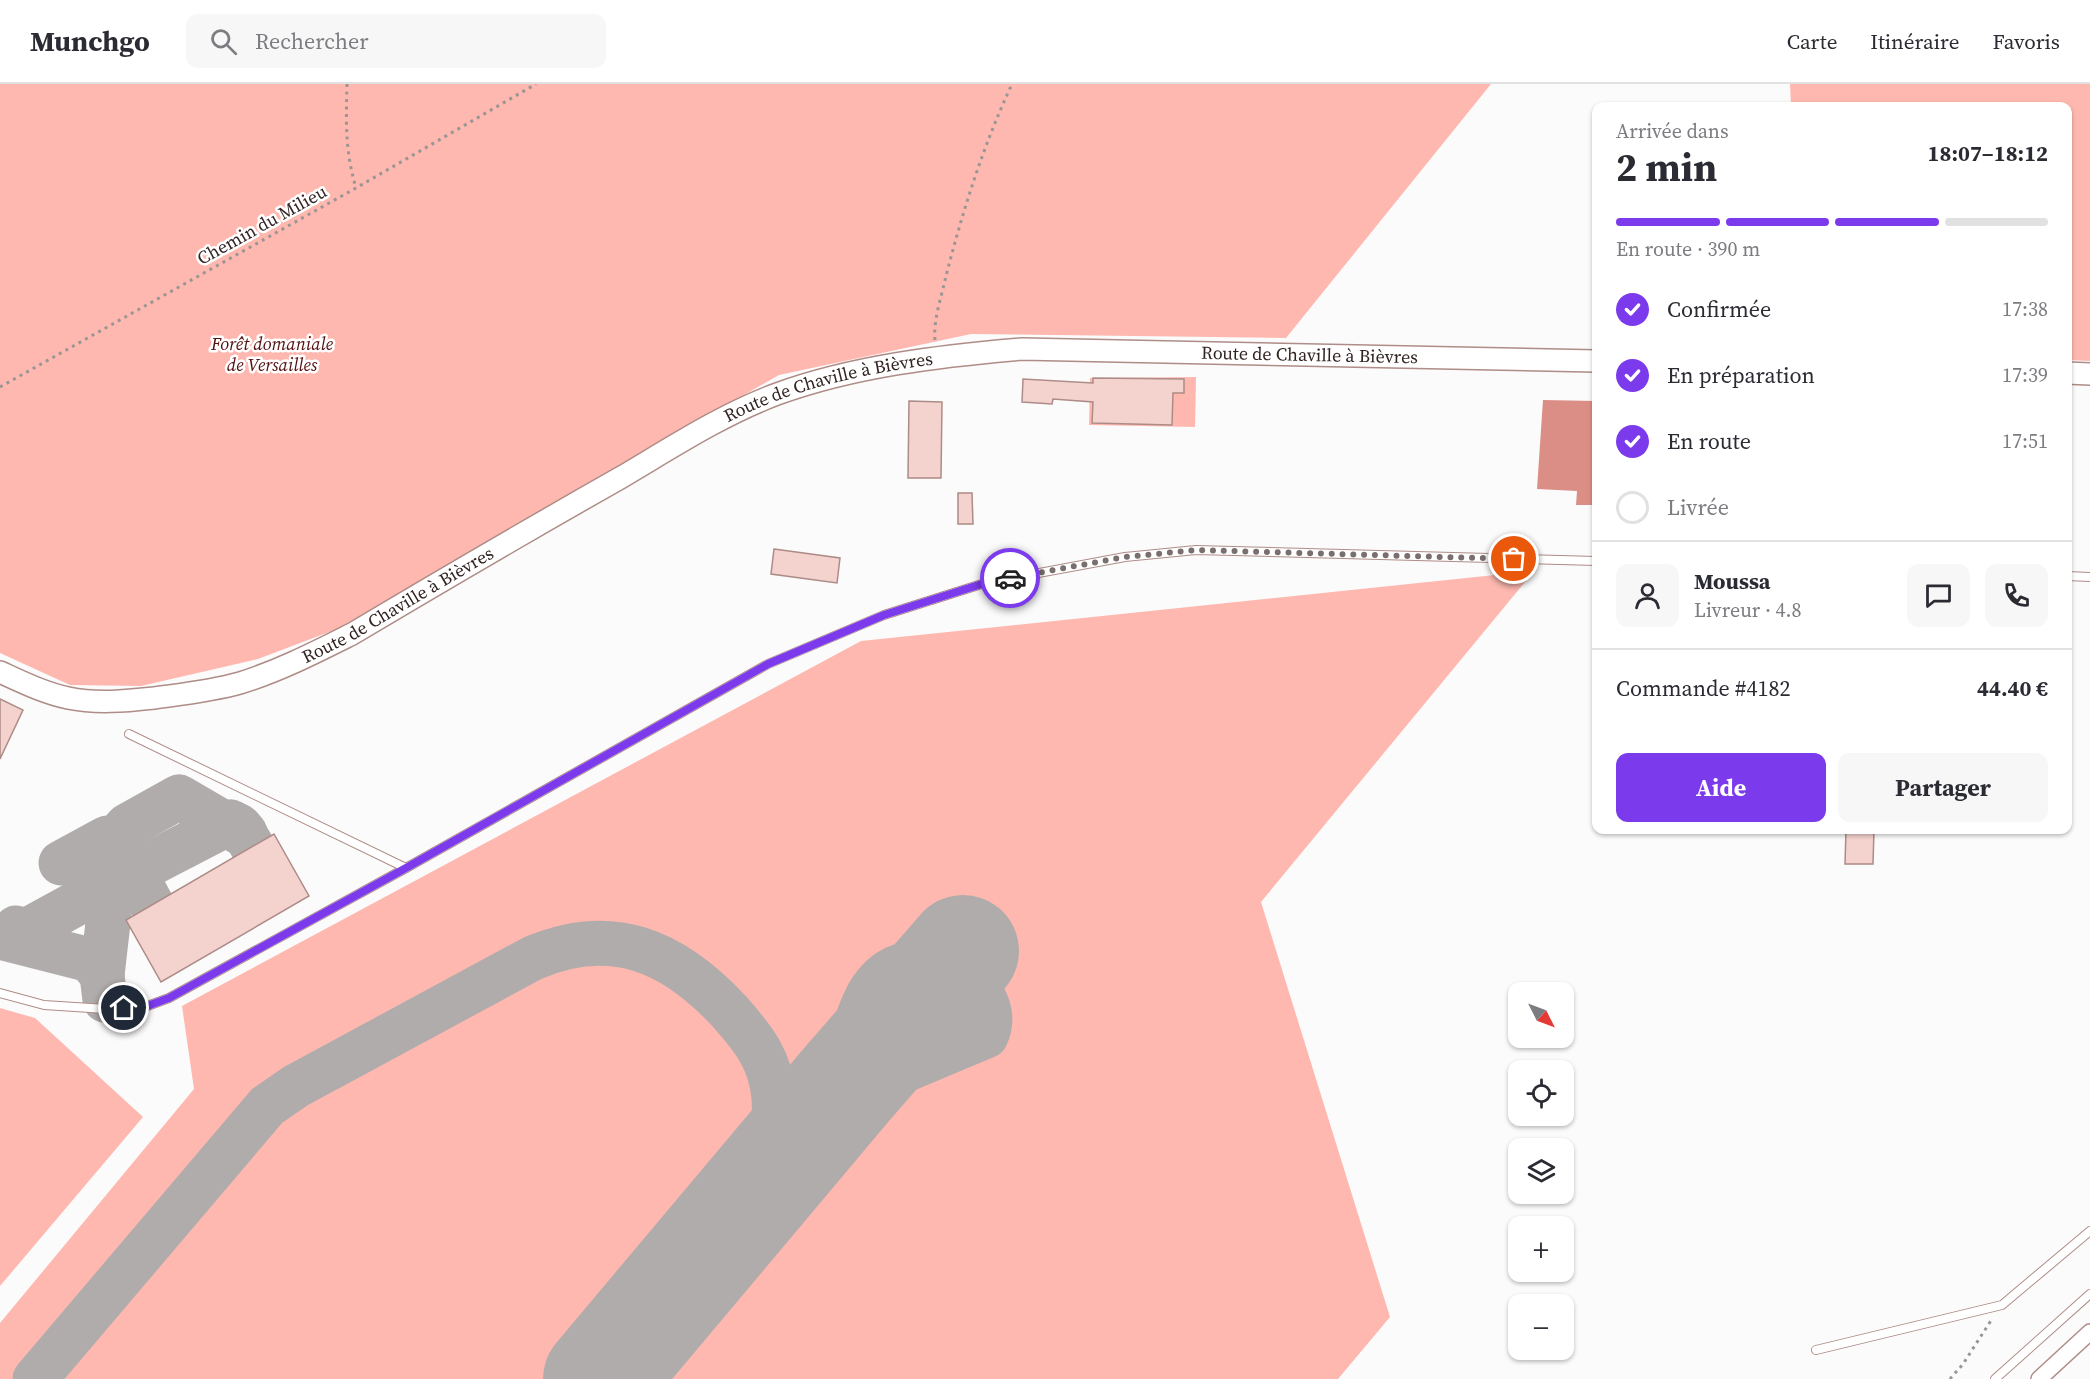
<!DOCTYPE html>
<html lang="fr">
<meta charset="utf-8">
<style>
:root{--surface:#fff;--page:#f7f7f7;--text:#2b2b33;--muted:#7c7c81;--line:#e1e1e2;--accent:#7c3aed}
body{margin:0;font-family:"Source Serif 4",serif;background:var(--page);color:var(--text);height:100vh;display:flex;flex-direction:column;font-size:22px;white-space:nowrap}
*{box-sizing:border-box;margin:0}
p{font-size:20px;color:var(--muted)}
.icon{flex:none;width:33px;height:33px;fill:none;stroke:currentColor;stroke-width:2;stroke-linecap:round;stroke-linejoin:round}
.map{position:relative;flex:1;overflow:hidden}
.side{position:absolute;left:1592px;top:18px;width:480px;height:732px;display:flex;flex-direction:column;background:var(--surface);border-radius:12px;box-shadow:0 2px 4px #0004}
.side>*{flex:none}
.needle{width:39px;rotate:132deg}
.tools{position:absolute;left:1508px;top:898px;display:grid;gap:12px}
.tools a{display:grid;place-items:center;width:66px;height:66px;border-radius:12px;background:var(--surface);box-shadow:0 2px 4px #0004;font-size:30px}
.pin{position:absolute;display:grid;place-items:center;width:51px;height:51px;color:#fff;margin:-26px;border:3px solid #fff;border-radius:50%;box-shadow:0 2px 6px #0007}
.courier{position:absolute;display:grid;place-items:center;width:60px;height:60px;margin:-30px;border:4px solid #7c3aed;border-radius:50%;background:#fff;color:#222;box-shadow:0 2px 8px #0007}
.head em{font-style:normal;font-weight:700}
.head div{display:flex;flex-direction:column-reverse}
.head{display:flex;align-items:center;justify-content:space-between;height:102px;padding:0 24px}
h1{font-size:39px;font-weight:700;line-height:45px}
.bar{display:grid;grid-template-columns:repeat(4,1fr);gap:9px 6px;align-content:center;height:72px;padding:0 24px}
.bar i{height:8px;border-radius:4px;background:var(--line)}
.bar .current{background:var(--accent)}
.bar p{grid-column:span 4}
.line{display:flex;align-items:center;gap:15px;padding:0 24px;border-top:2px solid var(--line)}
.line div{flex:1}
.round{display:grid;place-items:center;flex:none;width:63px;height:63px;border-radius:12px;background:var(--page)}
ol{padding:0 24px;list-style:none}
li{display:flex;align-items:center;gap:18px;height:66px}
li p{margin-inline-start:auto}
li .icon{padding:6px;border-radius:50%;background:var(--accent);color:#fff;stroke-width:4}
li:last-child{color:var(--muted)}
li i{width:33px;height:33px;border:3px solid var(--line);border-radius:50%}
.primary-button{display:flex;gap:12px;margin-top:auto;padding:12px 24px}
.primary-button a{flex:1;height:69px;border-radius:12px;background:var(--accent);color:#fff;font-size:24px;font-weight:700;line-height:69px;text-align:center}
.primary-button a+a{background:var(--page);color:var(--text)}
header{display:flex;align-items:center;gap:36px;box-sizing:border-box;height:84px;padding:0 30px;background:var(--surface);border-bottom:2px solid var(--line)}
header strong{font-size:28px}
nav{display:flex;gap:33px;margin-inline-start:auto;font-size:21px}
.search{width:420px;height:54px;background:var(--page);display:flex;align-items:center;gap:15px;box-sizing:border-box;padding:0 21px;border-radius:12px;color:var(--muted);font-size:22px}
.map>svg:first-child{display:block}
</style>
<header>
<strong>Munchgo</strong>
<div class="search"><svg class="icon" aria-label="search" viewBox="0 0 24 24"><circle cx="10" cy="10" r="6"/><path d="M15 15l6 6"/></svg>Rechercher</div>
<nav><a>Carte</a><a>Itinéraire</a><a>Favoris</a></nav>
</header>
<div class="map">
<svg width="2090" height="1295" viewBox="0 0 2090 1295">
<rect width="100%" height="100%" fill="#fbfbfb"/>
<g fill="#feb8b0">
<path d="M0 0H1491L1286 254 971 250 779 291 337 545 258 575 141 602 70 601 0 569Z"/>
<path d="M1790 0H2090V277L2067 276V22H1791Z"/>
<path d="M1196 293 1195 343 1089 341 1090 294Z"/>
<path d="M1534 487 1261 818 1390 1233 1338 1295H0V1239L194 1005 182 922 861 557Z"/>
<path d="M0 924 35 934 143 1033 0 1202Z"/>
</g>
<path fill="#db8e86" d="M1543 316 1596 317V421H1576L1577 407 1537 405Z"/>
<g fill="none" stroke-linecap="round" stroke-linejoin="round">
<g stroke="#b1acac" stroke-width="45">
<path d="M61 779 107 754 122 765 152 821"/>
<path d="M112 808 121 795 231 738 239 742 245 749"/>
<path d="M16 844 26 847 121 795"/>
<path d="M0 853 90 876 102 891 105 916"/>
<path d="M102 891 118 752 127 742 179 713 246 752 252 762"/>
<path d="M819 1034 850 1009 986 952C1011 901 909 839 868 911 865 917 861 925 859 932 855 948 864 961 863 977"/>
<path d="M35 1295 267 1022 296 1002 533 874C612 840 673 867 729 927 753 954 771 976 774 1014 777 1055 762 1090 742 1126"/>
</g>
<path stroke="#b1acac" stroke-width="112" d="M599 1295 847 1000 963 867"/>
</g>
<g fill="#f4d2ce" stroke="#ad8b87" stroke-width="1.5">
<path d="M1093 294 1184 295V309H1173L1172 341 1092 339 1093 318 1053 315 1052 320 1022 318 1023 295 1093 299Z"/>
<path d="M909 317 942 318 941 394H908Z"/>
<path d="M958 409H972L973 440H958Z"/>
<path d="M774 465 840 474 837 499 771 490Z"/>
<path d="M0 615 23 626 0 675Z"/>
<path d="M1846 746H1874L1873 780H1845Z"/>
<path d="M274 750 309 812 161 898 126 836Z"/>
</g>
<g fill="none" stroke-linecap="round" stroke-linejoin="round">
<defs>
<g id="service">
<path d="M2067 492 2090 493"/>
<path d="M129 650 406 784"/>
<path d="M0 909 44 921 106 925 142 924 169 914 406 784 768 580 884 531 985 499 1125 473 1196 466 1596 477"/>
<path d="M1816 1266 2002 1221 2090 1147"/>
<path d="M1995 1295 2090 1210"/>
</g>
<path id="minor" d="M2039 1295 2090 1248"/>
<g id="secondary">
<path d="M2067 289 2090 290"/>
<path id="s1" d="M0 588C22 598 44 609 68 614 97 620 126 617 154 614 183 610 212 607 240 599 279 587 316 568 352 550 441 497 530 445 620 394 671 364 721 331 777 310 854 282 940 272 1022 265L1596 277"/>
</g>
</defs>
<use href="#service" stroke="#ae8c87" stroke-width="10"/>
<use href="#minor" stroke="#ae8c87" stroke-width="18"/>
<use href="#secondary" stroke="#ae8c87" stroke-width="24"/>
<g stroke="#9b9594" stroke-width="3" stroke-dasharray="3 4.5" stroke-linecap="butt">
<path d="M347 0C346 39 345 67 356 104"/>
<path d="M935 256C933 236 942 211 946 192 963 126 983 62 1012 0"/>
<path d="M0 303 356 104 536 0"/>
<path d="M1950 1295 1963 1280 1992 1235"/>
</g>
<use href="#service" stroke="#fff" stroke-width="8"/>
<use href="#minor" stroke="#fff" stroke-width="15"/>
<use href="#secondary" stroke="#fff" stroke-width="21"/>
</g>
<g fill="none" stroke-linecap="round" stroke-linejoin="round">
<path stroke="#786f6e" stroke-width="6" stroke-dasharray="0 10.8" d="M1010 494 1125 473 1196 466 1514 475"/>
<path stroke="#7c3aed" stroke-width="8" d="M124 924H142L169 914 406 784 768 580 884 531 985 499 1010 494"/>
</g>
<g text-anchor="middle" stroke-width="5" stroke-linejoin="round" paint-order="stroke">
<g font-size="18" fill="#312422" stroke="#fff">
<text transform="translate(262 141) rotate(-29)" y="6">Chemin du Milieu</text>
<text dy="6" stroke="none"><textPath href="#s1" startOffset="1395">Route de Chaville à Bièvres</textPath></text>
<text dy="6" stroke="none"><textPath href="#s1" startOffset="909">Route de Chaville à Bièvres</textPath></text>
<text dy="6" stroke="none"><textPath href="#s1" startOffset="423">Route de Chaville à Bièvres</textPath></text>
</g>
<g font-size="18" font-style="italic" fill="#540f0f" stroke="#fff">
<text x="272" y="266">Forêt domaniale<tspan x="272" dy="21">de Versailles</tspan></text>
</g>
</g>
</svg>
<div class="tools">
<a><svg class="needle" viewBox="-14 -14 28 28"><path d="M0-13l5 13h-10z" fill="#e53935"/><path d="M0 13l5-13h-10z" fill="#7c7c81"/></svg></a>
<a><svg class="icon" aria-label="locate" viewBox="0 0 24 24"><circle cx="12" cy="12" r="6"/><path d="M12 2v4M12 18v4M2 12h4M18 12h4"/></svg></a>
<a><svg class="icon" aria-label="layers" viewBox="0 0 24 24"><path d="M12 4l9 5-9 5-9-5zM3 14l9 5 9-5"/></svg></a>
<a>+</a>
<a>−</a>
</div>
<div class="pin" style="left:1514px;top:475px;background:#ea580c"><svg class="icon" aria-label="bag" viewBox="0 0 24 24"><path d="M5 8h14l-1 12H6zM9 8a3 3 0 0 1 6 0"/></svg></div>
<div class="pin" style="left:124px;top:924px;background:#1f2937"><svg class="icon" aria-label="home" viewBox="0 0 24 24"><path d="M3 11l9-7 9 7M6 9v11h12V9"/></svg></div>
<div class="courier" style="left:1010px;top:494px"><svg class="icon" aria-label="car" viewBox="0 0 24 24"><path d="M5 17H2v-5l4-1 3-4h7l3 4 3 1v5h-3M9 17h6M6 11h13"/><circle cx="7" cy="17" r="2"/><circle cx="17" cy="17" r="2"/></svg></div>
<section class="side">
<div class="head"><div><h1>2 min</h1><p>Arrivée dans</p></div><em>18:07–18:12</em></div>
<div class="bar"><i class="current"></i><i class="current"></i><i class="current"></i><i></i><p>En route · 390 m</p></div>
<ol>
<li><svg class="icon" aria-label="check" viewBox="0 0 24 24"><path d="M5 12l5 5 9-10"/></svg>Confirmée<p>17:38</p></li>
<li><svg class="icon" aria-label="check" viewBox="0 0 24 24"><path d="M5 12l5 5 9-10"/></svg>En préparation<p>17:39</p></li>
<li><svg class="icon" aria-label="check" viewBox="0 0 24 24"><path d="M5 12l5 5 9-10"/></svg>En route<p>17:51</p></li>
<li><i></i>Livrée</li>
</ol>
<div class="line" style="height:108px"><a class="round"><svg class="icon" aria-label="person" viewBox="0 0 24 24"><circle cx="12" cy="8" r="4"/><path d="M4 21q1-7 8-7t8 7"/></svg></a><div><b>Moussa</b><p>Livreur · 4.8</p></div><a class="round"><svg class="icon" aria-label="chat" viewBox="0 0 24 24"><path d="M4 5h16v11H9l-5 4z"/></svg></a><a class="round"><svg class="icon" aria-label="phone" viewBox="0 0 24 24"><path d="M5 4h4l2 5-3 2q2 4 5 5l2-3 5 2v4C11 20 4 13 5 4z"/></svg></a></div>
<div class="line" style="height:78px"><div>Commande #4182</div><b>44.40 €</b></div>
<div class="primary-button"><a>Aide</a><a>Partager</a></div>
</section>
</div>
